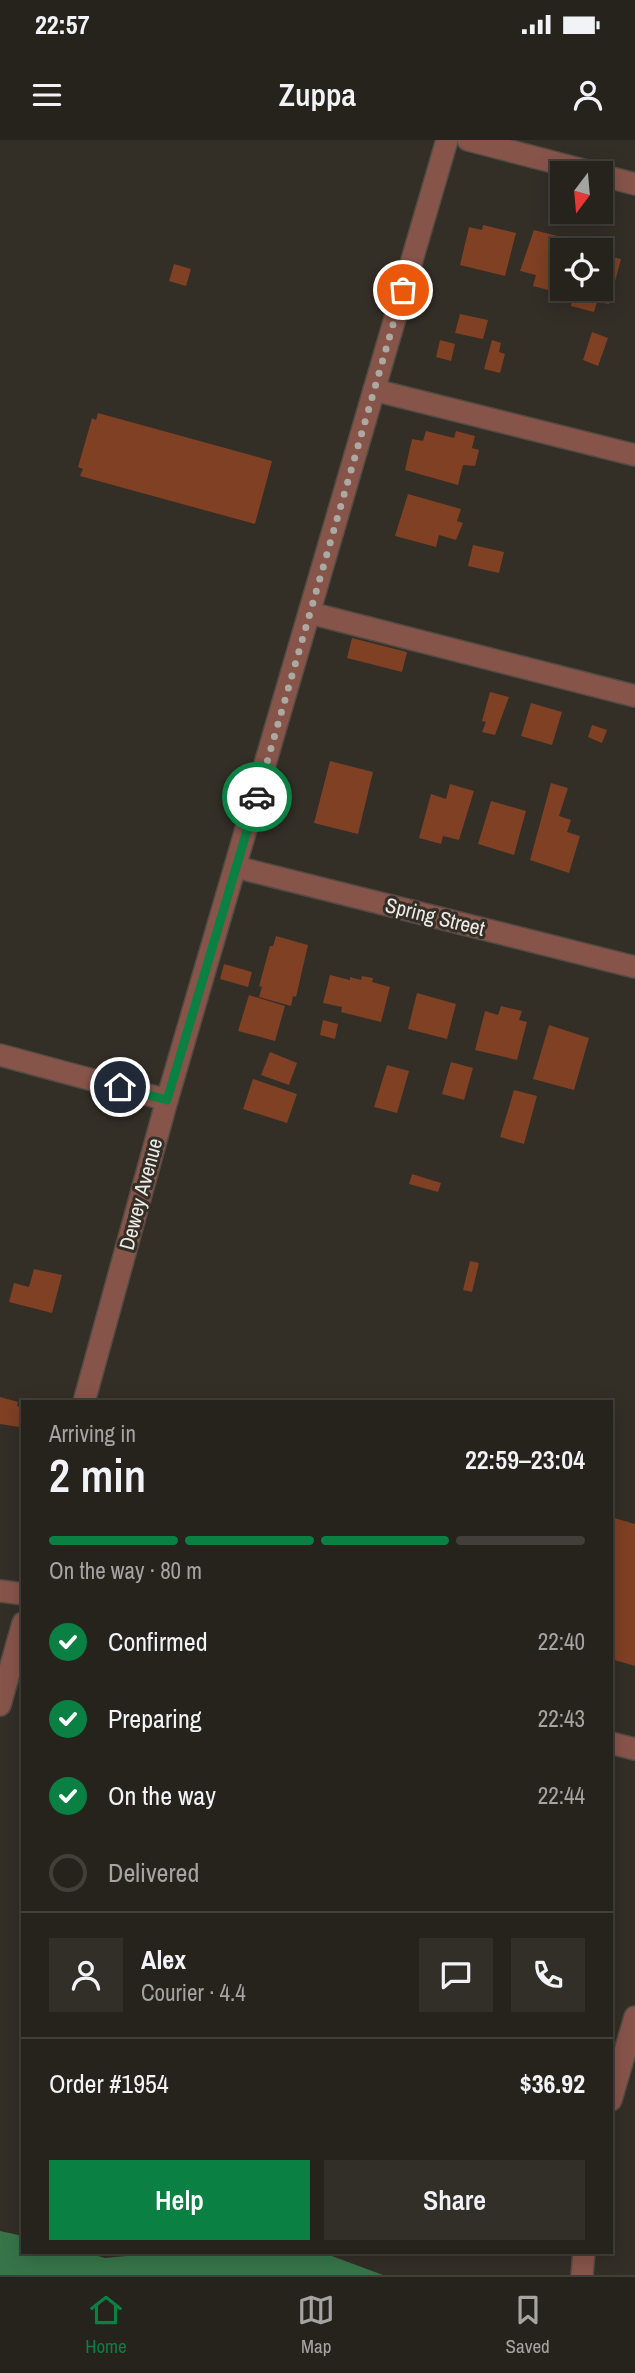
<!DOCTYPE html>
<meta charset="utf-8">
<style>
:root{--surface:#26221c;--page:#322f29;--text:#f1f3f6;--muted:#a4a4a3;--line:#423f3b;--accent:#0b8043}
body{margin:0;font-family:"Archivo Narrow",sans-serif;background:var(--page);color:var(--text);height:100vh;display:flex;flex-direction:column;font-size:26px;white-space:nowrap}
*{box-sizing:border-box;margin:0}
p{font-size:23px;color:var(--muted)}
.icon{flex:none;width:38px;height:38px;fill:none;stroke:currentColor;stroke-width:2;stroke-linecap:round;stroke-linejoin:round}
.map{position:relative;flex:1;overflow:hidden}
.sheet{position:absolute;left:21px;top:1260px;width:592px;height:854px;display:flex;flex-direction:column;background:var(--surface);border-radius:0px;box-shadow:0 4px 18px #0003,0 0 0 2px var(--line)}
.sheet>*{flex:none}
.needle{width:46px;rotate:196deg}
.buttons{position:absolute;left:550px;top:21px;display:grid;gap:14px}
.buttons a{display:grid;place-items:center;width:63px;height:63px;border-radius:0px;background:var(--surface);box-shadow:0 4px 18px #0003,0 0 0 2px var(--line);font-size:35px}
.pin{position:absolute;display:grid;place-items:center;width:60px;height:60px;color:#fff;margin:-30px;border:4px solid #fff;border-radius:50%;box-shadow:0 2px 7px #0007}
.courier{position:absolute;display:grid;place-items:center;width:70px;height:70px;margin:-35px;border:5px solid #0b8043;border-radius:50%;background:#fff;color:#222;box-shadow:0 2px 9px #0007}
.head em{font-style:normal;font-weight:600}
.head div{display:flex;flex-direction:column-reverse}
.head{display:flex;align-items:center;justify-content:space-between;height:119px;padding:0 28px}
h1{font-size:46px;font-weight:600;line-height:52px}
.bar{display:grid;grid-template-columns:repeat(4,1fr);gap:10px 7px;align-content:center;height:84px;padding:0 28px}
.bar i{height:9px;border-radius:5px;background:var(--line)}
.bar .selected{background:var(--accent)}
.bar p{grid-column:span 4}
.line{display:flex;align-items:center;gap:18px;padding:0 28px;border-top:2px solid var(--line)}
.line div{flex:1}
.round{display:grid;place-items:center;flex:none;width:74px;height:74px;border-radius:0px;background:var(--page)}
ol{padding:0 28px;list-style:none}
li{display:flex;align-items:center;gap:21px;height:77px}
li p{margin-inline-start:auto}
li .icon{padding:7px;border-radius:50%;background:var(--accent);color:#fff;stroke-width:4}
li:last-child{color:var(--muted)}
li i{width:38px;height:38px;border:4px solid var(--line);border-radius:50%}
.cta{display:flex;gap:14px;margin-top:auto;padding:14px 28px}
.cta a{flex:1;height:80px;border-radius:0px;background:var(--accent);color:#fff;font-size:28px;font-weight:600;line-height:80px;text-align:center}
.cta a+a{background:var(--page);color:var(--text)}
.status{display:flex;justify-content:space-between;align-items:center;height:49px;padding:0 35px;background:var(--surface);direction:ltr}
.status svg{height:19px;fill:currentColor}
header{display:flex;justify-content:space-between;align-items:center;height:91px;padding:0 28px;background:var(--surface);font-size:32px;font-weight:600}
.tabs{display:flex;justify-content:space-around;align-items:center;height:98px;border-top:2px solid var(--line);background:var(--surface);font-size:19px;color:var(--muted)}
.tabs a{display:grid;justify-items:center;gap:4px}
.tabs .selected{color:var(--accent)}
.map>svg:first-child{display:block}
</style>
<div class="status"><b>22:57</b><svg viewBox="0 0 49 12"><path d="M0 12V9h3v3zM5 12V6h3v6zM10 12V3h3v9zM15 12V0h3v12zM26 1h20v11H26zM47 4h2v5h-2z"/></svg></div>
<header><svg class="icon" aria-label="menu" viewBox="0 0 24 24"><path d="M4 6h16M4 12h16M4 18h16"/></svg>Zuppa<svg class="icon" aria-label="person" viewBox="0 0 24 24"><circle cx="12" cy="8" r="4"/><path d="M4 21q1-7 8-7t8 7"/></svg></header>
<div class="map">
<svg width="635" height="2135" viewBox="0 0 635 2135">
<rect width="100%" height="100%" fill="#332e26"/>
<path fill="#377549" d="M0 2091 23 2096V2112H84L105 2118 169 2112H321L383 2135H0Z"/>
<g fill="#7f4024">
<path d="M483 85 516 93 505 136 460 125 469 87 482 90Z"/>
<path d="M534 90 561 97 559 104 575 108V110H562L563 154 533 146 536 135 520 131Z"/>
<path d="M600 114 621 119 609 164 597 162 594 172 571 166 574 149H600Z"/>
<path d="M174 124 191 129 186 146 169 141Z"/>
<path d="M460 174 488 180 483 199 455 193Z"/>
<path d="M592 192 608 198 598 226 583 220Z"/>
<path d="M440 200 455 204 451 221 436 217Z"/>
<path d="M492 200 501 203 499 212 505 214 500 233 484 229Z"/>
<path d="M98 273 272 321 255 384 80 336 83 329 78 327 92 278 96 280Z"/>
<path d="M426 291 454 298 456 291 475 296 472 308 479 310 475 326 463 325 458 345 405 330 412 299 423 301Z"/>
<path d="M408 354 461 369 457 381 463 383 456 400 439 395 436 407 395 396Z"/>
<path d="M473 405 504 412 499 433 468 426Z"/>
<path d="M352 498 407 512 402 532 347 518Z"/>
<path d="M490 552 509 557 495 595 482 592 486 582 482 581Z"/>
<path d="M531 563 562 572 552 605 521 596Z"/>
<path d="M592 585 607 590 602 603 588 597Z"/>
<path d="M330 621 373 632 358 694 314 683Z"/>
<path d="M551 643 568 648 559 676 571 680 567 692 580 696 569 733 530 720Z"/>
<path d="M450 644 474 651 459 700 443 696 441 704 419 698 431 654 446 659Z"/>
<path d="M491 661 526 671 514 715 478 704Z"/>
<path d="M276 796 308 805 296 857 293 856 291 866 259 857 262 847 259 846 270 806H273Z"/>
<path d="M224 824 252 832 248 847 220 839Z"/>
<path d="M330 835 350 840V837L361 840 362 836 373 838 372 842 390 847 381 882 341 872 342 867 323 863Z"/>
<path d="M417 853 456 864 447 899 408 889Z"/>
<path d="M249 855 285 866 275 901 238 891Z"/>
<path d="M501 866 522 871 519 880 527 882 517 920 475 910 485 871 498 875Z"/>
<path d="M323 880 338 884 335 899 320 895Z"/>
<path d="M549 885 589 898 574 950 533 939Z"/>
<path d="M270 912 297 923 289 945 261 935Z"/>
<path d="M451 922 473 928 464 960 442 954Z"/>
<path d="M387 925 409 931 397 973 374 967Z"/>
<path d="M253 939 297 954 287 983 243 969Z"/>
<path d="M514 950 537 956 524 1004 500 997Z"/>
<path d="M412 1034 441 1043 438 1052 409 1044Z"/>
<path d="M470 1121 479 1123 472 1152 463 1150Z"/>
<path d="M34 1129 62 1135 52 1173 9 1162 14 1143 29 1147Z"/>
<path d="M0 1257 18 1262 17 1266 23 1268 19 1287 0 1284Z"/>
<path d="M611 1377 635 1384V1526L611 1519Z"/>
</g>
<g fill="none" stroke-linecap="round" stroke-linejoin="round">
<defs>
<g id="minor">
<path d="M468 0 595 33"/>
<path d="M600 35 635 44"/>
<path d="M374 250 635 315"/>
<path d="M310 473 635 556"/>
<path d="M236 727 635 827"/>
<path d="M0 915 167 960"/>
<path d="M84 1262 167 960 447 0"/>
<path d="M0 1451 23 1454"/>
<path d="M0 1565 23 1483"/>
<path d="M611 1603 635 1609"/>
<path d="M611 1960 635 1877"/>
<path d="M582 2135 584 2112"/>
</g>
</defs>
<use href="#minor" stroke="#514c44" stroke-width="24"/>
<use href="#minor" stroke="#87544a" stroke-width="21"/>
</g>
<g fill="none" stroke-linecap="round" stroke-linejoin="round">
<path stroke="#aca8a2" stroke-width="7" stroke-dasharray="0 12.6" d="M257 657 403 150"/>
<path stroke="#0b8043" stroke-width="9" d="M120 947 167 960 257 657"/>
</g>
<g text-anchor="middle" stroke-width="6" stroke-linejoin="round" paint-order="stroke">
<g font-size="21" fill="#ede9e4" stroke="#332e26">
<text transform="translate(435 777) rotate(14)" y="7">Spring Street</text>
<text transform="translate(141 1054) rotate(-75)" y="7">Dewey Avenue</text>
</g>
</g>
</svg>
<div class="buttons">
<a><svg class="needle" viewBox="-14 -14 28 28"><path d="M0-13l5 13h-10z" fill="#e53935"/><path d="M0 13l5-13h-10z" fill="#a4a4a3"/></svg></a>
<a><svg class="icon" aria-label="locate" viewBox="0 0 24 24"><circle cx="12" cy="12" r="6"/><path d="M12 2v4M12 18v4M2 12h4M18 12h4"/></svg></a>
</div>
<div class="pin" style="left:403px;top:150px;background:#ea580c"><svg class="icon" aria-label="bag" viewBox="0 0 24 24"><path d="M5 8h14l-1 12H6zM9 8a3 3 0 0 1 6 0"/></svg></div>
<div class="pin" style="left:120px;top:947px;background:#1f2937"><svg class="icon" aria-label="home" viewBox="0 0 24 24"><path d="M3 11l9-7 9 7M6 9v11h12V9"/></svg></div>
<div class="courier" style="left:257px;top:657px"><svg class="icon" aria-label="car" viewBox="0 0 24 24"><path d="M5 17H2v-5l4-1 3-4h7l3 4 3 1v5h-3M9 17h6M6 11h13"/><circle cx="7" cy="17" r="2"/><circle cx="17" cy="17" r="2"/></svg></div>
<section class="sheet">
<div class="head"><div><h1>2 min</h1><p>Arriving in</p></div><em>22:59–23:04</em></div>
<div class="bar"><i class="selected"></i><i class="selected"></i><i class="selected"></i><i></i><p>On the way · 80 m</p></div>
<ol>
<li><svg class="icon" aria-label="check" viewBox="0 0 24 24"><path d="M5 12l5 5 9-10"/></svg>Confirmed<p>22:40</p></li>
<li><svg class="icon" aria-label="check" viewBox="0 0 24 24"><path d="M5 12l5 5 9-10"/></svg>Preparing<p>22:43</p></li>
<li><svg class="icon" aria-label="check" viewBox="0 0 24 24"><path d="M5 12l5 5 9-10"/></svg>On the way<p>22:44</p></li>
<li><i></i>Delivered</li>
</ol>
<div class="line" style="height:126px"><a class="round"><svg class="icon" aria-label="person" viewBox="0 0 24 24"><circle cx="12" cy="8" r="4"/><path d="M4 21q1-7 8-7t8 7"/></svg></a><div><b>Alex</b><p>Courier · 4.4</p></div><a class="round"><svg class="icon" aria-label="chat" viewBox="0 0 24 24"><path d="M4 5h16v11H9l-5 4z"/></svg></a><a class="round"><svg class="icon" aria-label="phone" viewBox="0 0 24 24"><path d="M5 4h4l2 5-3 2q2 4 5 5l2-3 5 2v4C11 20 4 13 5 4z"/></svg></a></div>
<div class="line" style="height:91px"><div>Order #1954</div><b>$36.92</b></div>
<div class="cta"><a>Help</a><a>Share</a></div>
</section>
</div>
<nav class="tabs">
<a class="selected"><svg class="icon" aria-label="home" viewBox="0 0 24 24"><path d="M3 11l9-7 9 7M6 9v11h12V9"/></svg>Home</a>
<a><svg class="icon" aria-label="map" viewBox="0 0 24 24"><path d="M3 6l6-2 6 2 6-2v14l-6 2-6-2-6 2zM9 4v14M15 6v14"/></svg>Map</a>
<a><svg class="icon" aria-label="saved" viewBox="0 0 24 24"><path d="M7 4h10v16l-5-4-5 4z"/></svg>Saved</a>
</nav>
